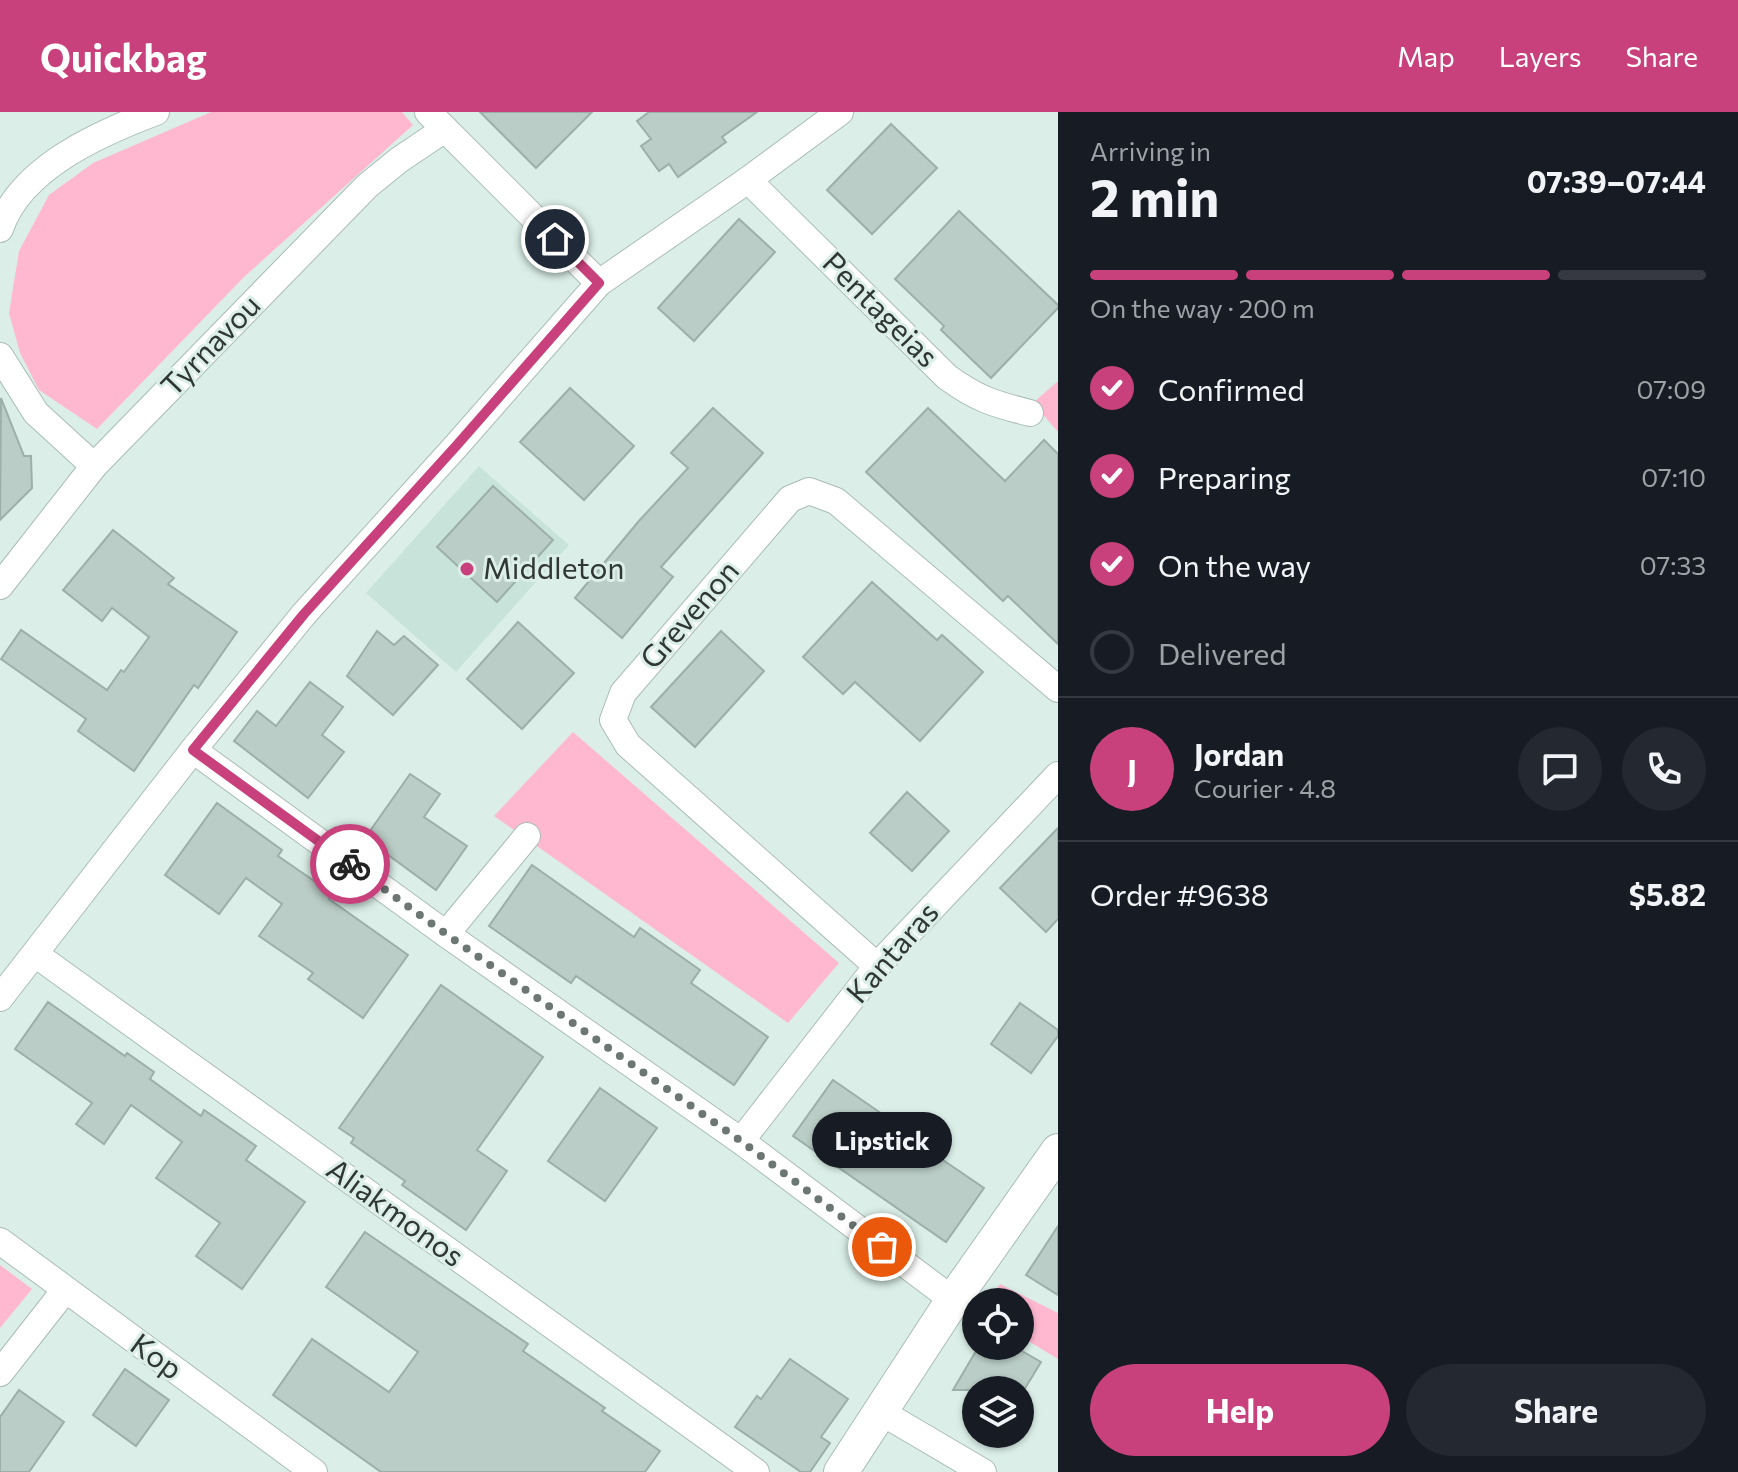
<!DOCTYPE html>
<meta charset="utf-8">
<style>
:root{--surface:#171b24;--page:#242831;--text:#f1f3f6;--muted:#9ea1a6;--line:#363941;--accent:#c9417c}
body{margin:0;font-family:Commissioner,sans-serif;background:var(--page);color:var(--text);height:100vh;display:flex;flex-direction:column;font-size:30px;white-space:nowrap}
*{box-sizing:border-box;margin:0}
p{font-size:26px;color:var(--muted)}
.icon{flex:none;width:44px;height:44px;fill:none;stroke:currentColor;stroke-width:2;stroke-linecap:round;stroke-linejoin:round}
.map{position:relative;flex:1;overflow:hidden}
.panel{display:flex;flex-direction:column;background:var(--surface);width:680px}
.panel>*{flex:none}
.buttons{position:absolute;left:962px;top:1176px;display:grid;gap:16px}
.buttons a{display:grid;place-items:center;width:72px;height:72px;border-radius:50%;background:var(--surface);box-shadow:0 2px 6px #0004;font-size:40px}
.pin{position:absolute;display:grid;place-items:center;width:68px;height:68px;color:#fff;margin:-34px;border:4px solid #fff;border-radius:50%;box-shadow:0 2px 8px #0007}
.courier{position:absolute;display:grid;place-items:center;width:80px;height:80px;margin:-40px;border:6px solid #c9417c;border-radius:50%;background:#fff;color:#222;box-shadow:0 2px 10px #0007}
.bubble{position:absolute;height:56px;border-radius:28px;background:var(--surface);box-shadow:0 2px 6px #0004;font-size:26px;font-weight:700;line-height:56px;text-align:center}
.head em{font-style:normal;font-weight:700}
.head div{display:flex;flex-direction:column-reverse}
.head{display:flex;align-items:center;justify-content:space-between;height:136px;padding:0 32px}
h1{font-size:52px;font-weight:700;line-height:60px}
.bar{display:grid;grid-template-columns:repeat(4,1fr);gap:12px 8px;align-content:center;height:96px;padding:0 32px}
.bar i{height:10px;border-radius:6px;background:var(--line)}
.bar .current{background:var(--accent)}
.bar p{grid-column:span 4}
.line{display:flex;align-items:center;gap:20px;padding:0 32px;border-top:2px solid var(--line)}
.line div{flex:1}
.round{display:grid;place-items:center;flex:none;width:84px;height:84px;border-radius:42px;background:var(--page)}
ol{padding:0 32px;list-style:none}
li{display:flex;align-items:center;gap:24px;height:88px}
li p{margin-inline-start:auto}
li .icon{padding:8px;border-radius:50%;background:var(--accent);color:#fff;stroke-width:4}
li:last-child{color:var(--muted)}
li i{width:44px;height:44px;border:4px solid var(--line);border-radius:50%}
.cta{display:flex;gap:16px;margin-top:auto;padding:16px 32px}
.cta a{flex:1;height:92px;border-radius:48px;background:var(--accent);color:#fff;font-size:32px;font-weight:700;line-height:92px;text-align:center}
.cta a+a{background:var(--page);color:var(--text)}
header{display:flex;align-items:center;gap:48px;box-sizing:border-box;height:112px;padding:0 40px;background:var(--accent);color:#fff}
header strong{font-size:38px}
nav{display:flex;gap:44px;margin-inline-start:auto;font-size:28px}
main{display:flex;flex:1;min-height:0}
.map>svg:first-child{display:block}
</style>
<header>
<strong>Quickbag</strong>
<nav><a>Map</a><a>Layers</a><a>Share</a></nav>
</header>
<main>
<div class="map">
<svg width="1058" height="1360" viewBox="0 0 1058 1360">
<rect width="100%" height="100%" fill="#dbefe8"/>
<path fill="#c8e4da" d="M479 354 569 433 456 560 366 481Z"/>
<g fill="#ffb8d0">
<path d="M211 0H402L413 13 244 165 97 317 39 278 20 241 9 201 19 139 49 83 93 51Z"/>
<path d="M1058 269V320L1033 291Z"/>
<path d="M573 620 839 851 788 911 494 704Z"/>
<path d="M0 1153 32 1177 0 1216Z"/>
<path d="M1000 1172 1058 1201V1247L1020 1224V1190H988Z"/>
</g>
<g fill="#bacdc6" stroke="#9cafa8" stroke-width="2">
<path d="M480 0H592L536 56Z"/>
<path d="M649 0H757L722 25 726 30 678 65 669 52 659 59 641 34 651 27 637 9Z"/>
<path d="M891 12 937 56 872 122 827 78Z"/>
<path d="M959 99 1058 193V196L991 266 941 218 944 214 895 167Z"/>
<path d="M739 107 775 140 694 229 658 196Z"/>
<path d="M570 276 634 334 584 388 520 330Z"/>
<path d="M1 286 24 344H31L32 376 0 408Z"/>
<path d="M713 296 763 341 661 455 673 465 622 526 575 486 638 410 688 356 671 341Z"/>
<path d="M928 296 1005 369 1044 328 1058 342V532L1008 484 1003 489 866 360Z"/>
<path d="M493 374 553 428 497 490 437 435Z"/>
<path d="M113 418 174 466 168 472 237 520 198 576 194 573 134 659 78 619 86 607 1 547 21 518 107 578 121 558 124 560 149 525 112 496 102 509 63 478Z"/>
<path d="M872 470 937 528 942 523 983 560 920 629 855 570 843 582 803 545Z"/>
<path d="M518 510 574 561 522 617 467 567Z"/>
<path d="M377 519 394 533 404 524 438 553 393 603 347 564Z"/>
<path d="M721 519 764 559 695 635 651 595Z"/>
<path d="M310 570 343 595 322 623 344 640 308 686 234 629 257 599 276 614Z"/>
<path d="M410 662 440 682 424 705 467 734 436 778 365 726Z"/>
<path d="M907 680 949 719 912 759 870 721Z"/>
<path d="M217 691 282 738 278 744 333 782 329 787 408 843 363 906 308 867 313 861 259 824 282 792 246 766 219 802 165 763Z"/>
<path d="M1058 716V807L1046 820 1000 776Z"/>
<path d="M532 753 634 825 640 816 700 858 691 871 768 925 734 973 576 864 571 871 489 814Z"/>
<path d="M441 873 543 945 477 1038 507 1059 466 1118 402 1073 405 1069 351 1031 354 1026 339 1016Z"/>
<path d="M48 890 125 944 127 941 154 960 150 967 201 1004 204 998 256 1034 246 1048 305 1090 242 1177 196 1144 220 1111 156 1066 182 1030 131 993 104 1032 76 1012 92 991 15 937Z"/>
<path d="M1020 891 1058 918V924L1031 961 991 932Z"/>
<path d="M833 968 898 1013 896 1016 984 1076 946 1130 793 1024Z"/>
<path d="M600 976 657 1016 605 1089 548 1049Z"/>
<path d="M1058 1114V1183L1026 1163Z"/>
<path d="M365 1120 528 1232 523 1239 605 1296 602 1299 660 1339 645 1360H381L273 1283 312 1227 389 1280 418 1240 326 1175Z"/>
<path d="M979 1234H1013L1041 1250 1024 1278H953Z"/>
<path d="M790 1247 848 1287 821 1325 830 1331 810 1360H801L735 1315 757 1284 761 1287Z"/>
<path d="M125 1257 169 1288 136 1334 93 1303Z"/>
<path d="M19 1278 64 1310 29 1360H0V1305Z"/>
</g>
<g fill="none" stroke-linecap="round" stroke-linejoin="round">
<defs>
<g id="minor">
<path d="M428 0 599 171"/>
<path d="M748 68 947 265C977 287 994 292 1030 301"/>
<path d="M0 117C20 56 100 21 156 0"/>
<path d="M0 244 36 301 94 354"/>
<path d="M0 474 94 354 367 74 399 48 445 17"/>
<path d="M193 638 446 822 741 1029 953 1188"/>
<path d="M446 822 527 724"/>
<path d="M35 842 756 1360"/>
<path d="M877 854 628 633 613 608 623 581 790 387 809 379 836 389 1058 577"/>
<path d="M0 886 193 638 304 502 457 333 599 171 748 68 840 0"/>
<path d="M741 1029 877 854 1058 663"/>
<path d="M0 1129 314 1360"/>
<path d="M0 1261 65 1178"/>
<path d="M881 1300 983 1360"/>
</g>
<path id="tertiary" d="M841 1360 953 1188 1058 1039"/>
</defs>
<use href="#minor" stroke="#a9bcb5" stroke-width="28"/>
<use href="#tertiary" stroke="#a9bcb5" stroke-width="36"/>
<use href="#minor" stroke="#fff" stroke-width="26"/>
<use href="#tertiary" stroke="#fff" stroke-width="34"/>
</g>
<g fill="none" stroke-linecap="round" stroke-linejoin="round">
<path stroke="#6c7774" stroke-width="8" stroke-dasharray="0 14.4" d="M350 752 446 822 741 1029 882 1135"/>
<path stroke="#c9417c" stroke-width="10" d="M350 752 193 638 304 502 457 333 599 171 555 127"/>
</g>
<circle fill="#c9417c" stroke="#dbefe8" stroke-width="3" cx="467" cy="457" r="8"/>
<g text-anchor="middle" stroke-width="6" stroke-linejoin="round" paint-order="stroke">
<g font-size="30" fill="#303735" stroke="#dbefe8">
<text transform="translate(880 198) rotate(45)" y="10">Pentageias</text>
<text transform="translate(211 234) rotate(-46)" y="10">Tyrnavou</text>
<text transform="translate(690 503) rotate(-49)" y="10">Grevenon</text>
<text transform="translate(893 841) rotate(-49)" y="10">Kantaras</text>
<text transform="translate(395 1101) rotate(36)" y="10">Aliakmonos</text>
<text transform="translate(156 1245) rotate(36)" y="10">Kop</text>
</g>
<g font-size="30" fill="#303735" stroke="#dbefe8" text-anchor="start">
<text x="483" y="467">Middleton</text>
</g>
</g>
</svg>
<div class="buttons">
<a><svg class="icon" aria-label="locate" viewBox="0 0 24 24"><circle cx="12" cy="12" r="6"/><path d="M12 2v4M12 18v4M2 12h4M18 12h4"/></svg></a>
<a><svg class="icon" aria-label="layers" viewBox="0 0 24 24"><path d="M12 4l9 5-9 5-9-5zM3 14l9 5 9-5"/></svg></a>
</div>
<div class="pin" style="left:882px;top:1135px;background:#ea580c"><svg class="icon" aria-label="bag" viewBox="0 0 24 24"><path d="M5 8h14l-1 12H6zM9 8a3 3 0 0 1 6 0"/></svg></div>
<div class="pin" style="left:555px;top:127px;background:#1f2937"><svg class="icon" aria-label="home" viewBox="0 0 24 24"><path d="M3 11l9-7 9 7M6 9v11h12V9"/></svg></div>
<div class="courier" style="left:350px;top:752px"><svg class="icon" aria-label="bike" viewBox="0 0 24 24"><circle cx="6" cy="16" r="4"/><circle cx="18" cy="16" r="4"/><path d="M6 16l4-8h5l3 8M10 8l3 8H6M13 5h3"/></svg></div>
<div class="bubble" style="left:812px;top:1000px;width:140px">Lipstick</div>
</div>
<section class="panel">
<div class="head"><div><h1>2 min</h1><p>Arriving in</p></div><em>07:39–07:44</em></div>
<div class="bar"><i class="current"></i><i class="current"></i><i class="current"></i><i></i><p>On the way · 200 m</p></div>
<ol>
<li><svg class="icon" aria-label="check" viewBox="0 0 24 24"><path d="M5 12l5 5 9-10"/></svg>Confirmed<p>07:09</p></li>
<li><svg class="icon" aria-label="check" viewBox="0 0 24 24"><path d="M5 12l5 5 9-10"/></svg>Preparing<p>07:10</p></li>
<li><svg class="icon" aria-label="check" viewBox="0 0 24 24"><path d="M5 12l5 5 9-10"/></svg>On the way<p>07:33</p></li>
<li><i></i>Delivered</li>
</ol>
<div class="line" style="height:144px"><b class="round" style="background:var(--accent);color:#fff">J</b><div><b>Jordan</b><p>Courier · 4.8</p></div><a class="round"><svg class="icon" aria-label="chat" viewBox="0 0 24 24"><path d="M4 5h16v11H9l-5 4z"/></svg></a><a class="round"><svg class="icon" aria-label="phone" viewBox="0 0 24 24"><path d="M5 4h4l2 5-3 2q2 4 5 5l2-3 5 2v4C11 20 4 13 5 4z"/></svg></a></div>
<div class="line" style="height:104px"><div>Order #9638</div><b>$5.82</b></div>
<div class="cta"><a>Help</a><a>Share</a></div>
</section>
</main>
